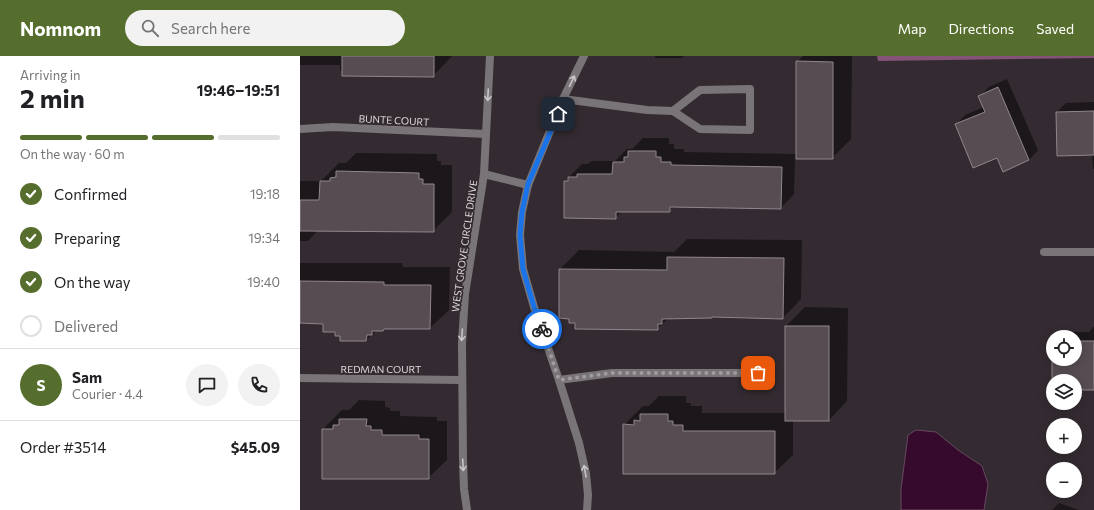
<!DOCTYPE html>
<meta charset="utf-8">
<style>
:root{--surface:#fff;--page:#f2f2f2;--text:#202124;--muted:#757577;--line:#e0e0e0;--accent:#566e2d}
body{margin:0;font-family:Commissioner,sans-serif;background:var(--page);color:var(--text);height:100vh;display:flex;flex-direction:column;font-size:15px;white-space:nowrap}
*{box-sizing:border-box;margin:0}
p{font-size:13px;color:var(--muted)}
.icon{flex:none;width:22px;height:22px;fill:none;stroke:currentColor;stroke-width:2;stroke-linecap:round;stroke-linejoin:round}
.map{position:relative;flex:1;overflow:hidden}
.sheet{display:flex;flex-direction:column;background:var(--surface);width:300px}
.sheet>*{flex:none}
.controls{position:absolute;left:746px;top:274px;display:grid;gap:8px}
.controls a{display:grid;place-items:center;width:36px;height:36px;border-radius:50%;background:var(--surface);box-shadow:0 2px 10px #0003;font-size:20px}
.pin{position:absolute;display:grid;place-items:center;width:34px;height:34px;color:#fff;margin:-17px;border-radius:8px;box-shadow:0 2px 6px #0006}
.courier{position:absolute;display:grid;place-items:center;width:40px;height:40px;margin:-20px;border:3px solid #1a73e8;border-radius:50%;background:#fff;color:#222;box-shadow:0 1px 5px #0007}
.head em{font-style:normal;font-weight:700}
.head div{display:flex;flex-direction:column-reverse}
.head{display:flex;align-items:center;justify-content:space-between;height:68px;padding:0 20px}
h1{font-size:26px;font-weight:700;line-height:30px}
.bar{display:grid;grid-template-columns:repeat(4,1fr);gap:6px 4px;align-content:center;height:48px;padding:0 20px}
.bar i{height:5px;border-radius:3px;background:var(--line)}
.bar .current{background:var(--accent)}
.bar p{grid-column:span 4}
.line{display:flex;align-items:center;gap:10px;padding:0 20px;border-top:1px solid var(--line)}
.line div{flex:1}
.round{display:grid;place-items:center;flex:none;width:42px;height:42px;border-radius:21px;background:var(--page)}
ol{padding:0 20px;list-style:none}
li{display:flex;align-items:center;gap:12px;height:44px}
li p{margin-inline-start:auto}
li .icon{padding:4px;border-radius:50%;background:var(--accent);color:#fff;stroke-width:4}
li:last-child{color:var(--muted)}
li i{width:22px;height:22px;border:2px solid var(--line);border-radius:50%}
header{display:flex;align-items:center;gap:24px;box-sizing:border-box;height:56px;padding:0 20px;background:var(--accent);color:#fff}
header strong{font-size:19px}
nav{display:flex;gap:22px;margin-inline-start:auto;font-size:14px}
.search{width:280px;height:36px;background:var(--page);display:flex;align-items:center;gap:10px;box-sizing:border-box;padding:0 14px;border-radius:22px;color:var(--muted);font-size:15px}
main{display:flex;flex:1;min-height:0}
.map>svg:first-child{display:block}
</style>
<header>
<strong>Nomnom</strong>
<div class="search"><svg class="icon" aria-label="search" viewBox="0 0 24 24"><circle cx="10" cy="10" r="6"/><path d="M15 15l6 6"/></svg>Search here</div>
<nav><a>Map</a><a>Directions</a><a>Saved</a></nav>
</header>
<main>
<section class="sheet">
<div class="head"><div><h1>2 min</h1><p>Arriving in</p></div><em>19:46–19:51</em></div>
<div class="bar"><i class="current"></i><i class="current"></i><i class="current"></i><i></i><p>On the way · 60 m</p></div>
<ol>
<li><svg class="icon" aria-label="check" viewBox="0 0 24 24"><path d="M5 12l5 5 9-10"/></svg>Confirmed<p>19:18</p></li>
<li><svg class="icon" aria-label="check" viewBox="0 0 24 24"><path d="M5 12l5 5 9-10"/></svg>Preparing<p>19:34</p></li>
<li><svg class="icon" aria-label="check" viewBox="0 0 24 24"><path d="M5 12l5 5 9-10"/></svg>On the way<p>19:40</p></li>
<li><i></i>Delivered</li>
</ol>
<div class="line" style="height:72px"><b class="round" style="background:var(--accent);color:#fff">S</b><div><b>Sam</b><p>Courier · 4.4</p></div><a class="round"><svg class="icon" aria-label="chat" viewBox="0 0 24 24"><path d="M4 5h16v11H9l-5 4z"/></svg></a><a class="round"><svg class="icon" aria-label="phone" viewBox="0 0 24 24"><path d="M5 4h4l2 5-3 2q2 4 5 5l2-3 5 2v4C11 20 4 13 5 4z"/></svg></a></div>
<div class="line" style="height:52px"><div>Order #3514</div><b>$45.09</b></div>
</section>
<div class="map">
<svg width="794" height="454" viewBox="0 0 794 454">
<rect width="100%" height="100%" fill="#332b31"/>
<path fill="#855378" d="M577 0H794V2L578 5Z"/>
<path fill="#360a2d" stroke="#684861" d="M616 374 636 376 658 394 682 410 688 428 684 454H601V433L608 379Z"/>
<g fill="#0007">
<path d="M0 0H152L133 20 40 15V9H0Z"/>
<path d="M355 0H384L382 2H355Z"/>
<path d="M503 0H552L551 83 532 102H495L494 138 481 152 374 150 370 154 322 155 315 162 265 125 282 108H288L292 105H315L327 93H332L343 82H369V88H374V93H384V96L497 98V6Z"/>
<path d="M707 23 738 94 729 104 698 100 656 69 665 59 684 51 680 40 689 31Z"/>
<path d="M794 46V113H793L792 98 757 56 766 47Z"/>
<path d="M56 97 137 98V105H141V109H152V156L133 175 18 174 8 185H0V125H21L39 107H46Z"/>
<path d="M387 183 502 184 501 243 483 262 412 260 369 262 357 273 276 266 260 213 279 194 374 196Z"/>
<path d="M0 207H102L103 211H150L149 254 130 272H85L83 274H77L66 284 41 279 24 267 0 266Z"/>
<path d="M505 251 548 252 547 345 529 364H493V399L474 417 324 369 343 350H349L359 340H386V347H391V350H402V357H486V270Z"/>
<path d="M794 270V333H775V325H753V333V285V303H775V281H757L762 276H790V275Z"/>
<path d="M59 344 85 345V351L90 352V355H100V360L137 361V365H147V404L128 422 23 373 42 354H49Z"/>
<path d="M759 447 779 454H752Z"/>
</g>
<g fill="#564c52" stroke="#91868d">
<path d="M42 0H134V21L42 20Z"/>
<path d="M496 5 533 6V103H496Z"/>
<path d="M698 31 729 104 703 116 697 102 673 112 655 68 685 56 678 40Z"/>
<path d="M794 55V99L757 100 756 56Z"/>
<path d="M328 95H356V101H361V106H371V109L482 111 481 153 370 151V156H316V163L264 162V125H268V121H277V118H312L313 106H324V101H328Z"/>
<path d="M36 115 119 117V123H123V128H134V176L0 175V144H19L20 125H30V122L36 121Z"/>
<path d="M367 201 484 202 483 263 412 261V262L362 263V268H358V274L275 273V267H269V263L259 262V213L367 214Z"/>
<path d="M0 225 84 226V229H131L130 273H84L83 275H72V279H67L66 285H40V280H35V276H23V268L0 267Z"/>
<rect x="485" y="270" width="44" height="95"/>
<path d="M752 285H753V303H775V285H794V334H775V325H753V334H752Z"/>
<path d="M340 358H368V365H373V369H383V375H475V418H323V368L334 369V364L340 365Z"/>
<path d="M39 363H67L66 370H71V374H82V379H119V383H129V423H22V373H33V369H39Z"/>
</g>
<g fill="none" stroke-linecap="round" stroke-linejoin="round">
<path stroke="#787477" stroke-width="8" d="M184 118 228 129"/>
<g stroke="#787477" stroke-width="8">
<path d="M284 0 263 43 228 129 222 156 220 179 223 213 234 251 259 324 279 387 286 418 288 439 287 454"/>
<path d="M263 43 347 54 373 55 400 73 450 74V33L400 34 373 55"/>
<path d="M0 73 33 71 186 78"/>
<path d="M744 196H794"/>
<path d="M0 322 161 324"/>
<path d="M259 324 312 317H458"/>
<path d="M167 454 164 433 163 403 162 288 165 238 184 118 190 0"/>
</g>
</g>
<defs><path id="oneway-shaft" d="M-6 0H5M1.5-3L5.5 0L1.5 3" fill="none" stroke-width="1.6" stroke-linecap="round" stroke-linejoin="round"/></defs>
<g stroke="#c9c4c7">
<use href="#oneway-shaft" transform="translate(272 25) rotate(-65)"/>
<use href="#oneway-shaft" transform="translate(188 39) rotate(93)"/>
<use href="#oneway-shaft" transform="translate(162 279) rotate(94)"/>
<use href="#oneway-shaft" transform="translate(163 409) rotate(87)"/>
<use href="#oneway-shaft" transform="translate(285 415) rotate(-100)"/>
</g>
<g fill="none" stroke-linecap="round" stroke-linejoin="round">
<path stroke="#a29ba0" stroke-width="4" stroke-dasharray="0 7.2" d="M242 273 259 324 312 317H458"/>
<path stroke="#1a73e8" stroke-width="5" d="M242 273 234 251 223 213 220 179 222 156 228 128 258 58"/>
</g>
<g text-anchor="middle" stroke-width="3.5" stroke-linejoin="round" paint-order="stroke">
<g font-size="10" fill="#ddd8db" stroke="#332b31">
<text transform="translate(94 64) rotate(3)" y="4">BUNTE COURT</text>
<text transform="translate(164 190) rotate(-82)" y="4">WEST GROVE CIRCLE DRIVE</text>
<text x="81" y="317">REDMAN COURT</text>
</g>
</g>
</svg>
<div class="controls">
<a><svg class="icon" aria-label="locate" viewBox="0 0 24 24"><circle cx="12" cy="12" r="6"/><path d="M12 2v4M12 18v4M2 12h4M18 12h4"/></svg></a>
<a><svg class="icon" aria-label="layers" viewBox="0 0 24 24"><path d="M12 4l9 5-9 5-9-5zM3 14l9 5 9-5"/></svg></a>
<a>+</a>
<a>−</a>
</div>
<div class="pin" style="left:458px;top:317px;background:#ea580c"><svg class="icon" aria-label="bag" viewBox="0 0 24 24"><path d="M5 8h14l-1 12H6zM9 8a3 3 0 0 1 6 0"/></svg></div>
<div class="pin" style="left:258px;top:58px;background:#1f2937"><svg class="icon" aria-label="home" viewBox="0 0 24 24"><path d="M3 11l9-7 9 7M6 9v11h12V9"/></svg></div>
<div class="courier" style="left:242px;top:273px"><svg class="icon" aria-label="bike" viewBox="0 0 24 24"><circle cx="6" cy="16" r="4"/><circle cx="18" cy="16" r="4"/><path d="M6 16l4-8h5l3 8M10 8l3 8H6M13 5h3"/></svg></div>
</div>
</main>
